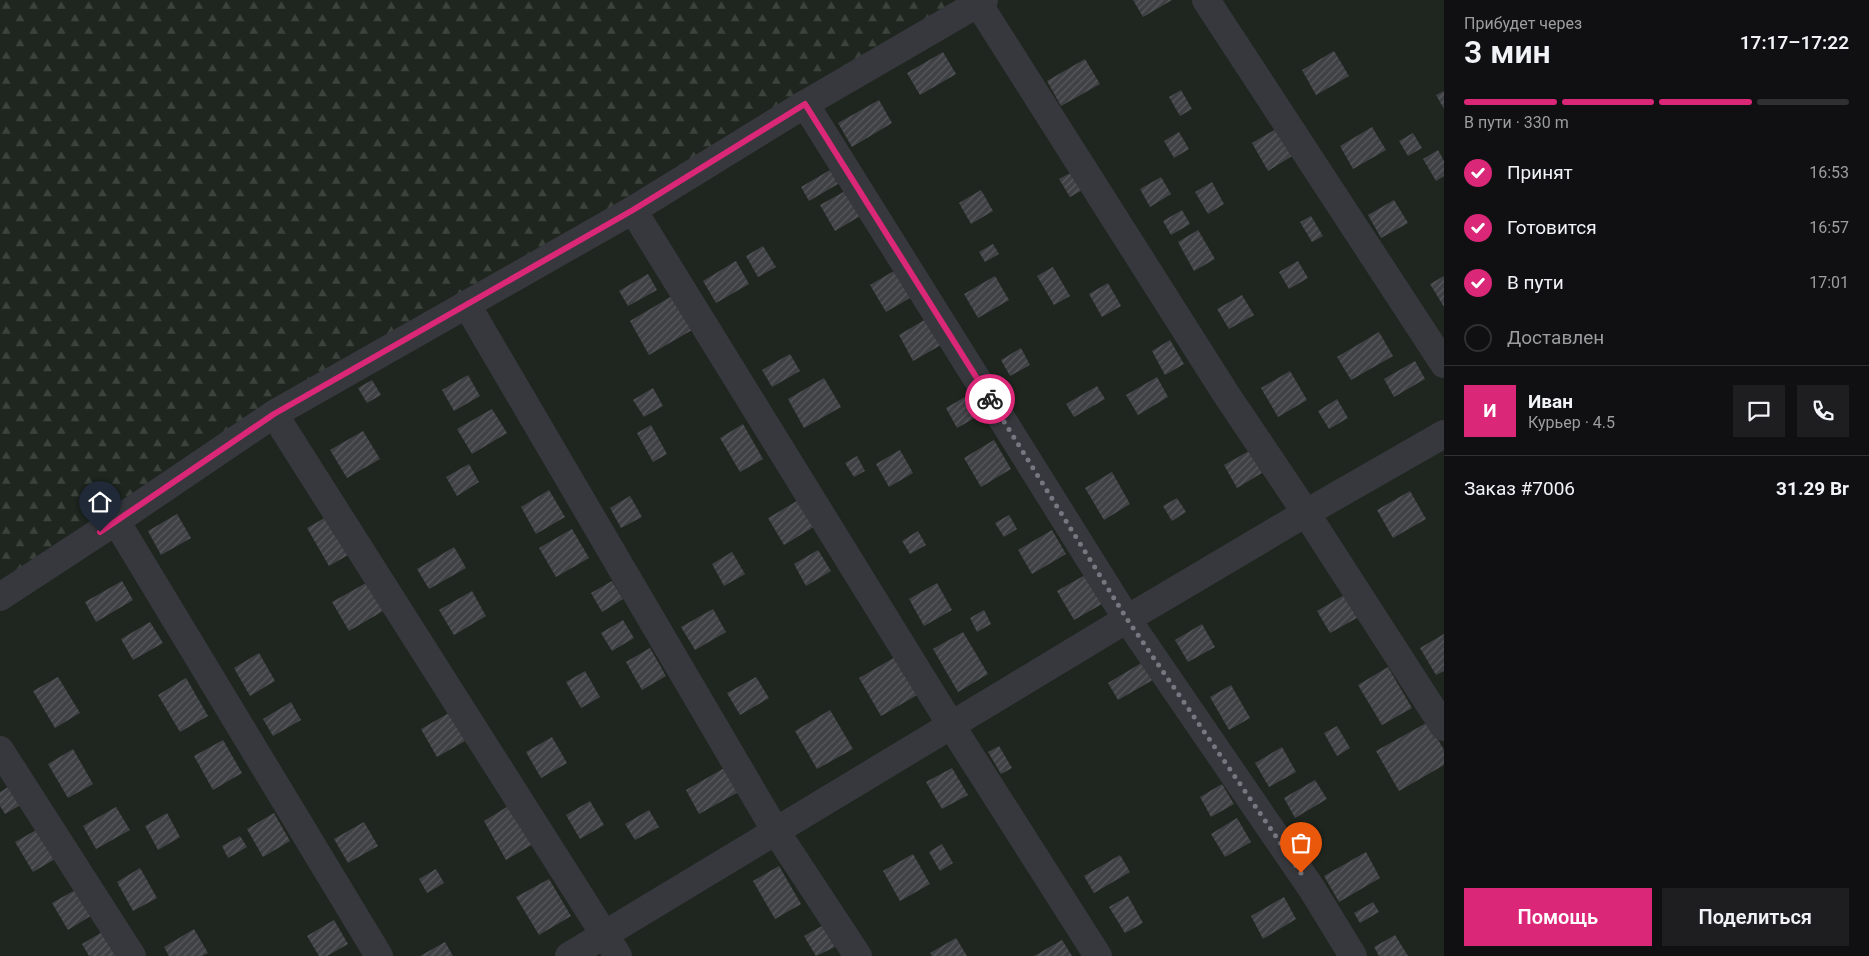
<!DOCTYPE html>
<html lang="ru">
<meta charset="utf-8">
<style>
:root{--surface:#101012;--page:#1e1e20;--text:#f1f3f6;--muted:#9c9d9f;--line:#303032;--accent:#db2777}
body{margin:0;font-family:Roboto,sans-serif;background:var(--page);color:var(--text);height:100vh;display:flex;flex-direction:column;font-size:19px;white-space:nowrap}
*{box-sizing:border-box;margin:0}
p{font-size:16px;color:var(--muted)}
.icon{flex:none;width:28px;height:28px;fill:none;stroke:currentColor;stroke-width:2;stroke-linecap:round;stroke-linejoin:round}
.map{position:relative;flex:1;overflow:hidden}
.side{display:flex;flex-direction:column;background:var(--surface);width:425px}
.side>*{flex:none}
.pin{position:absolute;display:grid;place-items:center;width:42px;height:42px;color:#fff;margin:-51px -21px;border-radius:50% 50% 50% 0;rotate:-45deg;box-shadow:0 0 5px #0007}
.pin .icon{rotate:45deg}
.courier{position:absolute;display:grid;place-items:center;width:50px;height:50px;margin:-25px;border:4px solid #db2777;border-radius:50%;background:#fff;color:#222;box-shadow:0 1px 6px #0007}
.summary em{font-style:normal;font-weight:600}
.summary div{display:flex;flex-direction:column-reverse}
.summary{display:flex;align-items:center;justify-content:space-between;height:85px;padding:0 20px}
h1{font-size:32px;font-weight:600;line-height:38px}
.bar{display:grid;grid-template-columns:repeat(4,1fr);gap:8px 5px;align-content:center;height:60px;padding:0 20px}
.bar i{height:6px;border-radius:4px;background:var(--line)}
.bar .selected{background:var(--accent)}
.bar p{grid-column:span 4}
.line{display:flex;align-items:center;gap:12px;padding:0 20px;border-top:1px solid var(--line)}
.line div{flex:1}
.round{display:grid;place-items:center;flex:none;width:52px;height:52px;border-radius:0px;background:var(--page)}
ol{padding:0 20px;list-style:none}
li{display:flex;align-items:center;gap:15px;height:55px}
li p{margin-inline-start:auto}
li .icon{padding:5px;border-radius:50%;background:var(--accent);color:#fff;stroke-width:4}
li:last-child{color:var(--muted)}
li i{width:28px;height:28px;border:2px solid var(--line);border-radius:50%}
.button{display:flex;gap:10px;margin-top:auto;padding:10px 20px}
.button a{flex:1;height:58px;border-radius:0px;background:var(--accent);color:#fff;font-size:20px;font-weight:600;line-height:58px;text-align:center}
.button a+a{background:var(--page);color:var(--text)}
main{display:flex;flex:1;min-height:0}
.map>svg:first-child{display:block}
</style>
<main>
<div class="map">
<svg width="1444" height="956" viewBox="0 0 1444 956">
<defs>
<pattern id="forest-firs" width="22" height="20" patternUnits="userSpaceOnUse" patternTransform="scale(1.25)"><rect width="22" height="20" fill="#1e261f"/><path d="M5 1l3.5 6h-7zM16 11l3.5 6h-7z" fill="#3c433d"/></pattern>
<pattern id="building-hatch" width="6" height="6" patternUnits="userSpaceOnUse" patternTransform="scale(1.25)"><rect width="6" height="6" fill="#404145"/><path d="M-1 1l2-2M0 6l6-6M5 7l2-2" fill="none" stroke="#595a5e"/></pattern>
</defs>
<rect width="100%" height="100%" fill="#161618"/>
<path fill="url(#forest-firs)" d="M0 0H984L0 597Z"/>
<path fill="#1e261f" d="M984 0H1444V956H0V598L467 305Z"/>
<g fill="url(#building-hatch)">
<path d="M1133 0H1172L1143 17Z"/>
<path d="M1334 51 1349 76 1316 95 1302 70Z"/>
<path d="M943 52 956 74 920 95 907 73Z"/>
<path d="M1085 59 1100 84 1061 106 1047 81Z"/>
<path d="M1181 90 1192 109 1180 116 1169 97Z"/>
<path d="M1444 91V109L1436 95Z"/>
<path d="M879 100 892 123 852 147 838 123Z"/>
<path d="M1372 127 1386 150 1353 169 1340 146Z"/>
<path d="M1276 129 1292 156 1268 171 1252 143Z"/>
<path d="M1179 132 1189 149 1174 158 1164 141Z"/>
<path d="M1413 133 1422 148 1408 156 1399 141Z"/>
<path d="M1438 150 1444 161V176L1436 181 1423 159Z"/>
<path d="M830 170 838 184 809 201 801 187Z"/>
<path d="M1074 171 1084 189 1070 197 1059 179Z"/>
<path d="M1161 177 1171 194 1150 207 1140 189Z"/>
<path d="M1212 182 1224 204 1208 214 1195 192Z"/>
<path d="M847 190 862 215 835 231 820 205Z"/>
<path d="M981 190 993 211 971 224 959 203Z"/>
<path d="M1394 200 1408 223 1381 238 1368 215Z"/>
<path d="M1182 210 1190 224 1171 235 1163 221Z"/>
<path d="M1311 216 1323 236 1312 242 1300 222Z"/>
<path d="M1198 230 1215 259 1194 271 1178 242Z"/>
<path d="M993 244 999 254 985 262 979 252Z"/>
<path d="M763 246 776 267 758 277 746 256Z"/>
<path d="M736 261 749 284 716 303 703 281Z"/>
<path d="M1298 261 1308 278 1289 289 1279 272Z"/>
<path d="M1053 267 1070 296 1054 305 1037 276Z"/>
<path d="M899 268 915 295 886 312 870 285Z"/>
<path d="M648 274 657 290 628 306 619 291Z"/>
<path d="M995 276 1009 300 978 318 964 294Z"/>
<path d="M1444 276V307L1430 284Z"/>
<path d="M1108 283 1121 306 1102 317 1089 294Z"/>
<path d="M1242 295 1254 315 1229 329 1217 309Z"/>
<path d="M672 296 692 330 649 355 630 321Z"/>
<path d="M926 319 941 345 913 361 899 335Z"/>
<path d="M1379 332 1393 356 1351 380 1337 357Z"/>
<path d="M1170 340 1184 364 1165 375 1152 351Z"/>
<path d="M1021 348 1030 365 1010 376 1001 360Z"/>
<path d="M790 354 800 371 772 387 762 370Z"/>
<path d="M1415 361 1425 379 1394 397 1384 379Z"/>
<path d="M1290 371 1307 400 1278 417 1261 388Z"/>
<path d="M468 375 480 396 454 411 442 390Z"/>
<path d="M1157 377 1168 397 1138 415 1126 395Z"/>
<path d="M824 378 841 407 804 428 788 399Z"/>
<path d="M372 380 381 395 367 403 358 388Z"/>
<path d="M1097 386 1105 399 1074 417 1066 404Z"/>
<path d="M653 388 663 406 644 417 633 400Z"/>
<path d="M970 394 982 414 957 428 946 408Z"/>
<path d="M1337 399 1348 418 1329 429 1318 411Z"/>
<path d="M492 409 507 433 472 454 457 429Z"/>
<path d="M743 424 763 459 740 472 720 438Z"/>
<path d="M651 425 667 454 653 462 637 433Z"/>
<path d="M363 431 380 459 347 478 330 450Z"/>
<path d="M994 440 1011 469 981 487 964 458Z"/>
<path d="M900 450 913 473 889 487 876 464Z"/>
<path d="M1249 451 1262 473 1237 488 1224 465Z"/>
<path d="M857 456 865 471 854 477 845 463Z"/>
<path d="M469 464 479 482 457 496 446 477Z"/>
<path d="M1112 472 1130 504 1104 520 1085 488Z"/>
<path d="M549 490 565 517 536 534 521 507Z"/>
<path d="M1410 491 1426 519 1393 538 1377 510Z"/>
<path d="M630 496 642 517 621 528 610 508Z"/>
<path d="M802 498 817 525 784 545 768 518Z"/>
<path d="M1177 498 1186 512 1172 521 1163 506Z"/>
<path d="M177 514 191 538 161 555 148 531Z"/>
<path d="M1009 515 1017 529 1004 537 995 523Z"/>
<path d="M328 516 350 554 329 566 307 528Z"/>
<path d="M572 529 589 558 556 577 539 548Z"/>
<path d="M1052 530 1066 554 1032 574 1018 550Z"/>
<path d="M918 531 926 545 910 554 902 541Z"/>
<path d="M454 547 466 568 429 589 417 569Z"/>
<path d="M818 550 831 571 806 586 794 564Z"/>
<path d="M732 552 745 574 724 586 712 564Z"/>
<path d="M1085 575 1102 604 1074 620 1057 591Z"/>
<path d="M122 581 133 600 96 622 85 602Z"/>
<path d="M612 581 623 599 602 612 591 593Z"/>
<path d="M366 583 383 611 349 631 332 602Z"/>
<path d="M937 583 952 610 924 626 909 599Z"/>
<path d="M472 591 486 616 454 635 439 610Z"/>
<path d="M1344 595 1357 618 1330 633 1317 611Z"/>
<path d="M713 609 726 632 695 650 681 627Z"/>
<path d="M984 610 991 624 977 632 970 618Z"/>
<path d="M623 620 634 638 612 651 601 633Z"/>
<path d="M150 622 163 643 133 660 121 639Z"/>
<path d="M1202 624 1215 647 1188 662 1175 640Z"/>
<path d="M963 632 988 674 958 692 933 649Z"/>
<path d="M1444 634V671L1436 675 1420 648Z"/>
<path d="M650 648 666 676 642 690 626 662Z"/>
<path d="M259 653 275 681 250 696 234 668Z"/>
<path d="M897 656 919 694 881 716 859 678Z"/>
<path d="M1148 659 1158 677 1118 700 1108 683Z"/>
<path d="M1388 667 1412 708 1382 725 1358 685Z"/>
<path d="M585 671 600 697 581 708 566 682Z"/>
<path d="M58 677 80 713 55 728 33 691Z"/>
<path d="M756 677 769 698 740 715 727 693Z"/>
<path d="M186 678 208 716 180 732 158 695Z"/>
<path d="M1231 685 1250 718 1229 730 1210 697Z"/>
<path d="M291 702 301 720 273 736 263 719Z"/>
<path d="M830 710 853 749 817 769 795 731Z"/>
<path d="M449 713 465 741 437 757 421 729Z"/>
<path d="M1428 722 1444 750V765L1399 791 1376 751Z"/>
<path d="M1337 726 1350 748 1337 756 1324 733Z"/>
<path d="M552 737 567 763 541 778 526 752Z"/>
<path d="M223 740 242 773 213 790 194 756Z"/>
<path d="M999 746 1012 768 1001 774 988 752Z"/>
<path d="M1282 747 1296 772 1269 787 1255 763Z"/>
<path d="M73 749 93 784 68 798 48 764Z"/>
<path d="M726 767 740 791 699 814 686 790Z"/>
<path d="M952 768 968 795 942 809 926 782Z"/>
<path d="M1315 780 1327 799 1295 818 1284 798Z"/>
<path d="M13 784 24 803 5 814 0 806V792Z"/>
<path d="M1222 784 1234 804 1211 817 1200 797Z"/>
<path d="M590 801 604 825 580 839 566 815Z"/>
<path d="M510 805 533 844 506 860 484 821Z"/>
<path d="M116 807 130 830 96 849 83 826Z"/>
<path d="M649 810 659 827 635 840 625 824Z"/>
<path d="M167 813 180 837 158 850 145 826Z"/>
<path d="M274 813 290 841 263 857 247 829Z"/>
<path d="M1237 818 1251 842 1225 857 1211 834Z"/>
<path d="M364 822 378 846 348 863 334 839Z"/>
<path d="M38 829 55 859 33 872 15 842Z"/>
<path d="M240 836 247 847 228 858 222 846Z"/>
<path d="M942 844 953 863 940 871 929 852Z"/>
<path d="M1366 852 1380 878 1339 902 1324 876Z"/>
<path d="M913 854 930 884 900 901 883 871Z"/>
<path d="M1120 855 1130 872 1094 893 1084 876Z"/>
<path d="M779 866 801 904 775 919 753 881Z"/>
<path d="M140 868 157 898 133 911 117 882Z"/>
<path d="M436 869 444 883 427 893 419 879Z"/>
<path d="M549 879 571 916 539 935 516 897Z"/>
<path d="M77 889 92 915 68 930 52 903Z"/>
<path d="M1128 896 1143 923 1125 933 1109 907Z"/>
<path d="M1284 897 1296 919 1263 939 1251 916Z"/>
<path d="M1373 902 1379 912 1360 923 1354 913Z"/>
<path d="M334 920 348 944 327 956H319L307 936Z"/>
<path d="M822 926 835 947 816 956 804 936Z"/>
<path d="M194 929 208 953 202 956H169L164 947Z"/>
<path d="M104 931 119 956H89L82 944Z"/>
<path d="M1395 935 1408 956H1379L1374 947Z"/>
<path d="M956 938 967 956H932L930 953Z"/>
<path d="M1062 940 1072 956H1034Z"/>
<path d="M445 942 453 956H420Z"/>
</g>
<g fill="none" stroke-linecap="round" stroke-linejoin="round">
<g stroke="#37383d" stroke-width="28">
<path d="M1206 0 1444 364"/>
<path d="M978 3 1226 394 1306 513 1444 727"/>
<path d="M805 104 1127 619 1312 889 1353 956"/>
<path d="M633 210 951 725 1098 956"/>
<path d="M467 305 775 830 858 956"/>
<path d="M274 414 618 956"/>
<path d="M116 521 379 956"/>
<path d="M0 597 116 521 274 414 633 210 805 104 984 0"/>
<path d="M0 750 132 956"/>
<path d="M569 956 1127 619 1306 513 1444 434"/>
</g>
</g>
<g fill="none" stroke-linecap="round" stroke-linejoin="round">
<path stroke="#757880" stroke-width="5" stroke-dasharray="0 9" d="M990 399 1127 619 1301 873"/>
<path stroke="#db2777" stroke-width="6" d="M100 532 274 414 633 210 805 104 990 399"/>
</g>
</svg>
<div class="pin" style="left:1301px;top:873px;background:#ea580c"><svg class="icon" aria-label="bag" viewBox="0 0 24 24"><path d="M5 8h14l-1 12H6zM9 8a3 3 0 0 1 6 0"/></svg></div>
<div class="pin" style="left:100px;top:532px;background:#1f2937"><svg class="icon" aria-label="home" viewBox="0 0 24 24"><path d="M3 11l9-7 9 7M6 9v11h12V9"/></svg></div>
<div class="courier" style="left:990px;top:399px"><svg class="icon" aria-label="bike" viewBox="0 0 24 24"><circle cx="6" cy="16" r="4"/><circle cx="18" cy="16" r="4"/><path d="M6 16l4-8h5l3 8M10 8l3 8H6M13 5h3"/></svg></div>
</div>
<section class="side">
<div class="summary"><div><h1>3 мин</h1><p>Прибудет через</p></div><em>17:17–17:22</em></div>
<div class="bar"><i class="selected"></i><i class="selected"></i><i class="selected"></i><i></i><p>В пути · 330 m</p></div>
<ol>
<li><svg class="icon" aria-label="check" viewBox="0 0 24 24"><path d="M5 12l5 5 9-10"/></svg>Принят<p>16:53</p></li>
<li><svg class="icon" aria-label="check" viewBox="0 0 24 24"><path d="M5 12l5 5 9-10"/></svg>Готовится<p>16:57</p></li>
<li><svg class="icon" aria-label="check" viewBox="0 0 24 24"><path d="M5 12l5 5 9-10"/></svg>В пути<p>17:01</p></li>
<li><i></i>Доставлен</li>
</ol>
<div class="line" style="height:90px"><b class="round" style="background:var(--accent);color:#fff">И</b><div><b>Иван</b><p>Курьер · 4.5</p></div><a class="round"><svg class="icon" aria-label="chat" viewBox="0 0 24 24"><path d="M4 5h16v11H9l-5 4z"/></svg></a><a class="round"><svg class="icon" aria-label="phone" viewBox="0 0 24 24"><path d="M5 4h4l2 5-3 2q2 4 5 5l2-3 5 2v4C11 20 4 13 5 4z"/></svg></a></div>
<div class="line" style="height:65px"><div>Заказ #7006</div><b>31.29 Br</b></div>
<div class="button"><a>Помощь</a><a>Поделиться</a></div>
</section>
</main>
